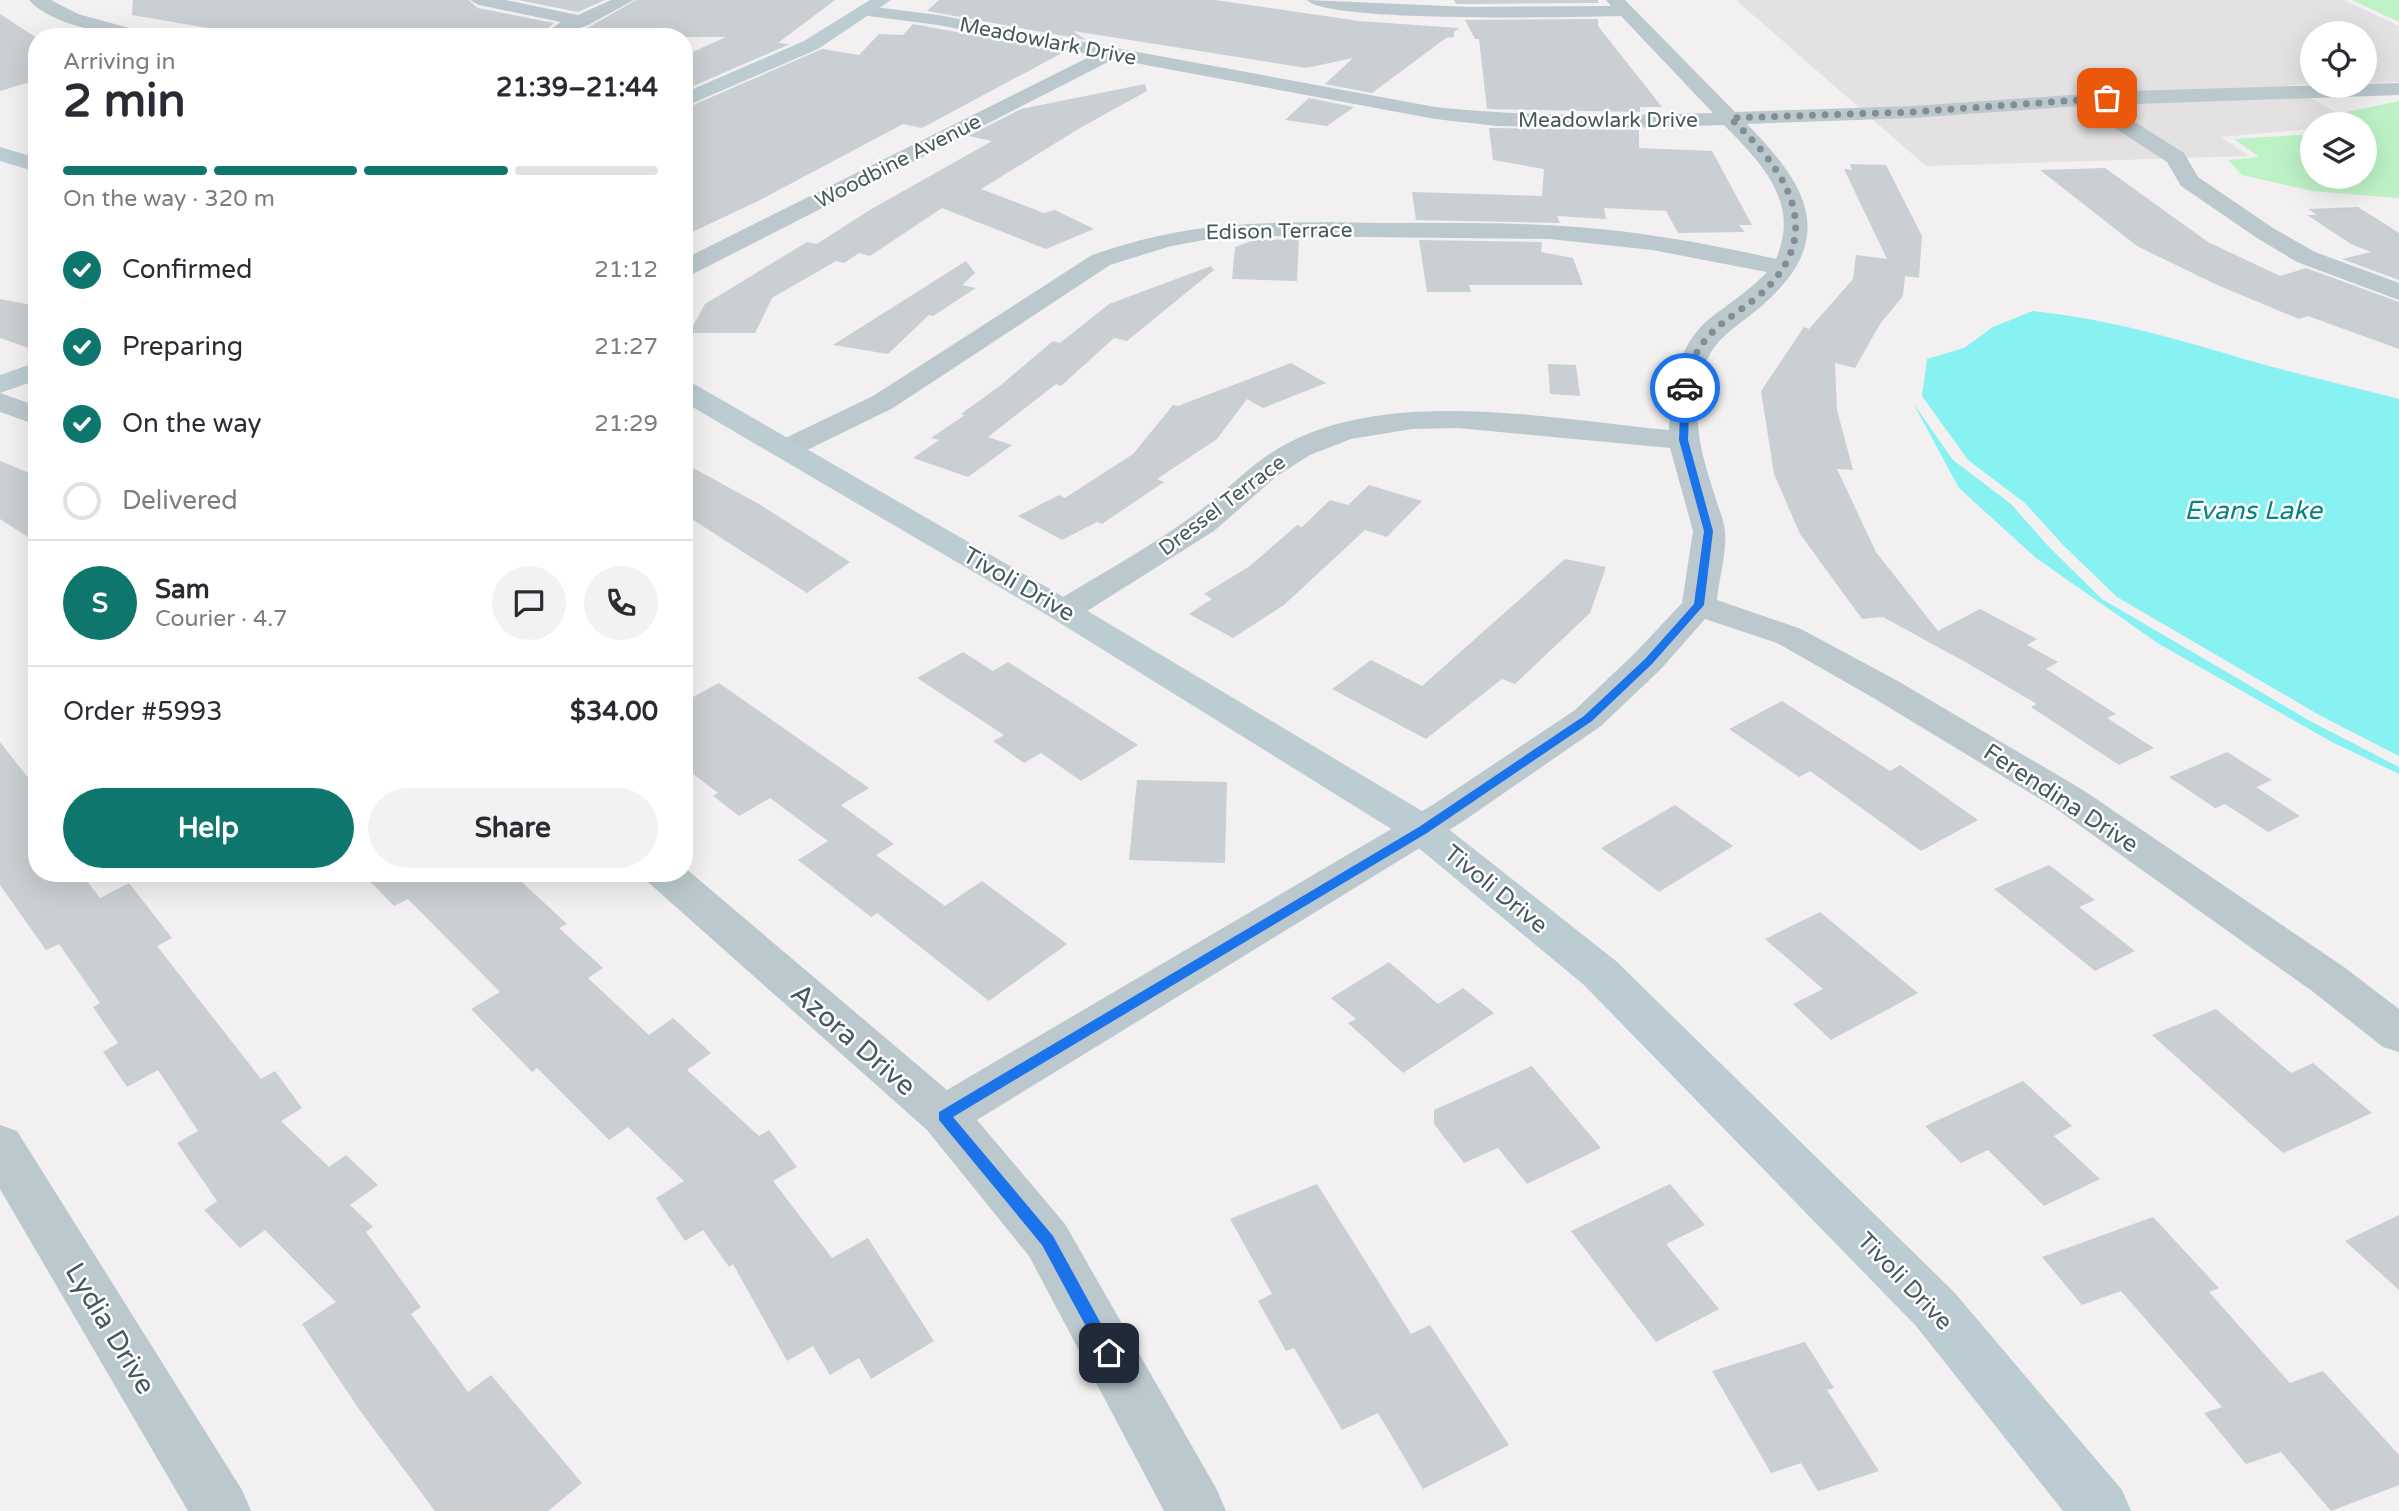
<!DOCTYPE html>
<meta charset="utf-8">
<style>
:root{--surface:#fff;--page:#f2f2f3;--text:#2b2b33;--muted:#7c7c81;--line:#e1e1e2;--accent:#0f766e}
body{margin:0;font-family:"Varela Round",sans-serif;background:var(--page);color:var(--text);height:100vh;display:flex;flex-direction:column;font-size:26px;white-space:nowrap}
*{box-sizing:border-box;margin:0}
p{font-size:23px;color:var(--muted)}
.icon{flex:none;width:38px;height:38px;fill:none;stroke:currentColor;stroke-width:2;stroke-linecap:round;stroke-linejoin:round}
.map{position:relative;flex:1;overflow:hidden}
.drawer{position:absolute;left:28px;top:28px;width:665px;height:854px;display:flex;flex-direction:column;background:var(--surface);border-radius:28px;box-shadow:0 7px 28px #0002}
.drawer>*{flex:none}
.fabs{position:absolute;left:2300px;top:21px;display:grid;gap:14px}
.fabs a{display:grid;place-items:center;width:77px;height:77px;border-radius:50%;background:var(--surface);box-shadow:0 7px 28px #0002;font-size:35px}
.pin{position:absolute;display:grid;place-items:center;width:60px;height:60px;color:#fff;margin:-30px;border-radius:14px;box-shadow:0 4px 10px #0006}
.courier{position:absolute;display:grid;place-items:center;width:70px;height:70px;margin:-35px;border:5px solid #1a73e8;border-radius:50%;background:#fff;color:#222;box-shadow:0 2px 9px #0007}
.head em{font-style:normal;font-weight:700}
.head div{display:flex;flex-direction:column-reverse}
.head{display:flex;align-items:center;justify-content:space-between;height:119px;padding:0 35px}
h1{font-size:46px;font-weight:700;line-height:52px}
.bar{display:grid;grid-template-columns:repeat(4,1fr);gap:10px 7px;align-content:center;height:84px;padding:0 35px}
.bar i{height:9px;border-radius:5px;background:var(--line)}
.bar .on{background:var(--accent)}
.bar p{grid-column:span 4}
.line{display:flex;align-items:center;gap:18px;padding:0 35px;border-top:2px solid var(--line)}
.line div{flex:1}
.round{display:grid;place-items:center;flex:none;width:74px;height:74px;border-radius:37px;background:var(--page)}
ol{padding:0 35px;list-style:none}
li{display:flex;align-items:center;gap:21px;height:77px}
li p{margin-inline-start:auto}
li .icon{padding:7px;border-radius:50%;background:var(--accent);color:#fff;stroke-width:4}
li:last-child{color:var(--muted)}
li i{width:38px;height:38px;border:4px solid var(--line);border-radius:50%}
.cta{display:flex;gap:14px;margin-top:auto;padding:14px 35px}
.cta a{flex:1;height:80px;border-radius:42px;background:var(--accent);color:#fff;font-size:28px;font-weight:700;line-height:80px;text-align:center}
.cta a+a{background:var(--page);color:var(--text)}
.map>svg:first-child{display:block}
</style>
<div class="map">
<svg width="2399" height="1511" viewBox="0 0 2399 1511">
<rect width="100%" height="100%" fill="#f3f0f1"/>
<path fill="#e4e1e3" d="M1736 0H2344L2399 26V82L2364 83V33H2312V84L2288 85 2357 124H2312V129L2221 137 2249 156 1926 166Z"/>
<g fill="#bdf2c7">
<path d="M2352 0H2399V22Z"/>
<path d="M2399 101V198L2312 191 2242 175 2228 160 2259 157 2234 139 2312 134V177H2364V128L2370 126 2346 112Z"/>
</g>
<g fill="#88f1f1">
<path d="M2033 311C2111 319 2183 341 2258 363 2305 376 2352 387 2399 399V756L2321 716 2117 597 2064 546 2025 503 1968 460 1922 396 1927 359 1964 348 1993 327Z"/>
<path d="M1913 403 1953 460 2011 504 2049 547 2102 599 2310 721 2399 767V774L2332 742 2159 644 2036 558 1959 488Z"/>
</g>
<g fill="#cacfd3">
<path d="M133 0H468L478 8 554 23 545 31 552 37H261L132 15Z"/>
<path d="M518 0H605L578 12Z"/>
<path d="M636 0H835L778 43 790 44 684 90V56L726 37H565L589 27Z"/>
<path d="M939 0H1215L1359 21 1459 28 1454 32V37L1446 38 1372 93 1325 84 1353 58 1306 68 1073 31 1086 40 927 11Z"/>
<path d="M1454 0H1598V3L1470 4H1456Z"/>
<path d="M0 14 37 38V80L0 91Z"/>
<path d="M1598 19V26L1662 107H1640V112L1487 109 1479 39H1475L1465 20Z"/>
<path d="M913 24 1064 52 922 128 903 124 758 201 684 236V109L822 49 859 55 879 34 903 35Z"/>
<path d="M1145 84 1147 91 1080 128 981 189 1044 213 1055 210 1094 229 1046 249 942 208 870 256 859 253 844 263 836 261 772 298 755 333H689L705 304 807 242 817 244 868 211 992 141 968 136 1021 109Z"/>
<path d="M1309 98 1354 107 1327 126 1285 120Z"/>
<path d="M1489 128 1639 130V148L1712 151 1752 225H1739L1745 232 1678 233 1666 211 1604 208 1606 219 1557 216 1560 223 1416 220 1412 192 1542 196 1544 169 1493 160Z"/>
<path d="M1850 164 1886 165 1922 236 1919 278 1905 276 1903 296 1880 324 1855 368 1835 363 1837 410 1853 470 1837 469 1876 552 1938 631 1980 609 2037 639 2027 645 2058 662 2046 669 2116 714 2107 718 2154 748 2119 765 2031 707 2037 704 1967 663 1883 617 1862 619 1800 534 1774 474 1761 391 1804 327 1809 329 1853 279 1856 255 1887 259 1844 169 1852 170Z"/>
<path d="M2105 168 2208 242 2280 276 2306 268 2399 302V349L2308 316 2299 319 2215 284 2137 246 2040 170Z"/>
<path d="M2358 207 2399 233V280L2342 259 2371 252 2351 244 2307 215H2317L2308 209Z"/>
<path d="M1299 239 1297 281 1232 279 1235 247 1254 240Z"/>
<path d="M1419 240 1542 242 1541 252 1573 258 1583 285H1469L1471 292H1427Z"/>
<path d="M966 261 975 273 962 285 976 288 933 316 929 315 888 354 833 345Z"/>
<path d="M1211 266 1214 270 1127 341 1114 338 1061 386 1056 384 988 437 1012 445 968 477 913 458 939 440 931 438 965 415 961 414 1001 385 1053 341 1060 343 1109 304Z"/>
<path d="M0 299 37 306V351L0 338Z"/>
<path d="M1291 363 1326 383 1263 408 1247 399 1217 439 1157 479 1164 482 1102 524 1097 522 1062 540 1018 516 1059 495 1065 498 1133 454 1173 405 1178 406Z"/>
<path d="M1548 364 1576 365 1580 396 1550 394Z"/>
<path d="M0 461 37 476V543L0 519Z"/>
<path d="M684 463 759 504 850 562 807 593 684 514Z"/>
<path d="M1369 485 1422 501 1387 537 1365 530 1284 605 1233 638 1189 614 1212 599 1204 594 1250 566 1297 525 1302 527 1330 500 1348 505Z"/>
<path d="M1565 559 1606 567 1590 613 1515 684 1502 679 1426 739 1332 689 1371 660 1422 686Z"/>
<path d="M963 652 993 671 1008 662 1138 745 1081 781 1041 753 1024 763 993 741 1004 735 917 678Z"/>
<path d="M719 683 869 788 841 805 894 844 876 855 945 906 982 881 1067 944 989 1001 877 913 871 917 798 860 828 841 770 798 739 816 713 796 718 793 684 767V702Z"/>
<path d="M1782 701 1890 771 1900 765 1978 820 1921 851 1810 771 1799 777 1729 729Z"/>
<path d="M0 742 37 789V873H81L100 898 129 883 172 938 157 946 261 1079 275 1071 302 1108 281 1121 329 1167 346 1155 378 1185 350 1205 373 1227 366 1232 421 1307 411 1314 468 1392 491 1375 582 1483 548 1511H435L361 1412 302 1324 336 1302 265 1230 240 1248 204 1210 217 1201 177 1143 198 1131 158 1070 127 1087 103 1052 118 1043 93 1007 100 1003 59 944 46 950 0 885Z"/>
<path d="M2227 752 2272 780 2256 787 2300 816 2268 832 2225 804 2215 808 2169 777Z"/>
<path d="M1137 780 1227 782 1225 863 1129 860Z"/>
<path d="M1675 805 1733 846 1659 892 1601 848Z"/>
<path d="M2049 865 2095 900 2079 907 2135 951 2095 971 1994 889Z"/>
<path d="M362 873H512L567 924 559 928 603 968 588 978 649 1035 673 1018 711 1053 687 1070 759 1136 769 1130 797 1167 773 1181 832 1258 868 1238 934 1341 871 1379 859 1358 830 1375 813 1346 787 1361 733 1264 729 1267 703 1230 685 1241 656 1198 684 1181 628 1127 609 1140 537 1068 532 1072 471 1009 500 992 408 899 394 906Z"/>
<path d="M1820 912 1918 993 1831 1040 1793 1004 1823 989 1765 939Z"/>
<path d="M1389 962 1438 1004 1463 988 1494 1013 1403 1073 1348 1023 1356 1019 1331 998Z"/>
<path d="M2216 1009 2291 1073 2313 1063 2372 1113 2283 1153 2152 1035Z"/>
<path d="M1532 1066 1601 1148 1527 1184 1498 1148 1464 1163 1434 1124V1110Z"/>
<path d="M2023 1081 2072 1126 2054 1136 2100 1179 2044 1206 1988 1150 1961 1163 1925 1126Z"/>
<path d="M1317 1184 1411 1334 1430 1325 1509 1445 1423 1489 1378 1413 1342 1430 1294 1348 1286 1351 1258 1301 1272 1294 1230 1219Z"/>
<path d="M1670 1184 1705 1225 1666 1244 1719 1309 1656 1342 1571 1231Z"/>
<path d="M2399 1215V1290L2345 1241Z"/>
<path d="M2153 1217 2219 1288 2209 1292 2290 1383 2323 1371 2399 1455V1485L2331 1511 2281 1452 2246 1464 2204 1413 2222 1407 2121 1291 2082 1305 2042 1257Z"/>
<path d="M1805 1342 1834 1388 1827 1390 1879 1471 1818 1491 1801 1463 1771 1473 1712 1371Z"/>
</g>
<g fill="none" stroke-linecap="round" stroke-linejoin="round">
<g fill="#bbc9ce" fill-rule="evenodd">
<path d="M29 0H51L78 14 147 33 149 37C117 37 51 26 29 0Z"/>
<path d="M470 0H505L578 15 611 0H634L588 25 557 37 548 31 561 22 479 5Z"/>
<path d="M1307 0 1470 7 1611 6 1606 0H1625L1735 112 1912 106 2129 91 2399 83V95L2108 105 2184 153 2198 177 2273 228 2315 252 2399 283V300L2297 262 2257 238 2181 186 2167 162 2081 106 1912 118 1747 124C1805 183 1839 236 1766 302 1731 334 1706 337 1699 392 1694 431 1703 459 1715 496 1718 507 1724 520 1725 531 1727 553 1719 578 1717 600L1801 629 1896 680 2083 790 2344 967 2399 1009V1052L2383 1047 2312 991 2055 808 1870 696 1777 643 1705 619 1661 669 1601 726 1462 822 977 1120 1065 1224 1217 1490 1226 1511H1164L1029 1256 927 1130 649 883 643 873H684V867L947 1090 1434 804 1575 710 1635 653 1682 603 1693 531 1670 448 1458 428 1412 429 1351 439 1310 455 1277 476 1214 531 1076 618 1064 621 1052 618 1047 611 1052 604C1098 575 1147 549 1191 517 1225 494 1251 462 1288 443 1394 387 1553 419 1669 430 1671 391 1676 347 1708 320 1728 304 1749 291 1767 272L1652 250 1550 239 1272 236 1204 240 1171 246 1110 265 893 408 797 455 786 458 775 455 771 449 775 443 873 396 1092 255C1197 218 1277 222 1386 223 1449 223 1513 222 1577 227 1644 232 1710 244 1776 259 1801 202 1761 163 1724 125L1624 128 1497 126 1435 119 1114 59 693 274 684 276V259L1093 55 938 25 861 15 858 11 861 7 867 6 938 15 1435 107C1527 117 1620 116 1713 113L1621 16C1578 17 1327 23 1307 0Z"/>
<path d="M0 393 37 406V425L0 412Z"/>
<path d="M0 1125 17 1131 242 1490 251 1511H188L0 1189Z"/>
</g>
<g fill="#bbccd3" fill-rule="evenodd">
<path d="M870 0H891L818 49 684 107V93L804 41Z"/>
<path d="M0 147 37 158V172L0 161Z"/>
<path d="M37 362V380L0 393V375Z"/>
<path d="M684 382 694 384 1076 604 1437 820 1616 961 1954 1292 2122 1490 2131 1511H2063L1916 1326 1584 985 1409 840 1052 618 684 402Z"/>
</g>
</g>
<path fill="#1a73e8" d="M1685 386 1690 388 1688 440 1713 531 1704 605 1652 664 1592 721 1427 833 953 1117 1053 1236 1117 1353 1115 1358 1109 1361 1103 1358 1042 1245 939 1120V1112L1419 827 1584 716 1645 659 1694 604 1704 531 1679 440 1681 388Z"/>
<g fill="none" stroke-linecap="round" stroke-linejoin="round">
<path stroke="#838e92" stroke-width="7" stroke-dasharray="0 12.6" d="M1685 388C1689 377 1691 363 1697 352 1711 327 1734 316 1756 298 1830 236 1788 171 1730 118L1912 112 2107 98"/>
</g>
<g text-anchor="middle" stroke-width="5" stroke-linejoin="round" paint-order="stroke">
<g font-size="21" fill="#47595f" stroke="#fff">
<text transform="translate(1048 41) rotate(11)" y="7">Meadowlark Drive</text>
<text x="1608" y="127">Meadowlark Drive</text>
<text transform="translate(898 161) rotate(-27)" y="7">Woodbine Avenue</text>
<text transform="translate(1279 231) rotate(-1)" y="7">Edison Terrace</text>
<text transform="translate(1222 505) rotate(-37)" y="7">Dressel Terrace</text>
</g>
<g font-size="24" fill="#47595f" stroke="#fff">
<text transform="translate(1019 584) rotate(30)" y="8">Tivoli Drive</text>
<text transform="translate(2061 798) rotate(33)" y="8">Ferendina Drive</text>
<text transform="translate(1496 889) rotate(39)" y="8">Tivoli Drive</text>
<text transform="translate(1905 1281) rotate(46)" y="8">Tivoli Drive</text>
</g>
<g font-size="26" font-style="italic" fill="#088484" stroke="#fff">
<text x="2253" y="519">Evans Lake</text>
</g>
<g font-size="28" fill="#47595f" stroke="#fff">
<text transform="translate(854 1039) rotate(41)" y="10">Azora Drive</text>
<text transform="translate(111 1328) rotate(59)" y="10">Lydia Drive</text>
</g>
</g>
</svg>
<div class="fabs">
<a><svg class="icon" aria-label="locate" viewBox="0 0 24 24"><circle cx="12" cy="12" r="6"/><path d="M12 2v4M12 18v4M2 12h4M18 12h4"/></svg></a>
<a><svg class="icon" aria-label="layers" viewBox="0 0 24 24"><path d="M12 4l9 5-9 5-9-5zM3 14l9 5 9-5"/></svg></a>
</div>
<div class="pin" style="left:2107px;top:98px;background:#ea580c"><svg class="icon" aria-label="bag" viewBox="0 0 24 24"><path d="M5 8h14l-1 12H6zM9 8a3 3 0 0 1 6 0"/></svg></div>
<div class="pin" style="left:1109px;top:1353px;background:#1f2937"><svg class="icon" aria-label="home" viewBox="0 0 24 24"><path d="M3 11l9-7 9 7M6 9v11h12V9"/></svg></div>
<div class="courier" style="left:1685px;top:388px"><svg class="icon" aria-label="car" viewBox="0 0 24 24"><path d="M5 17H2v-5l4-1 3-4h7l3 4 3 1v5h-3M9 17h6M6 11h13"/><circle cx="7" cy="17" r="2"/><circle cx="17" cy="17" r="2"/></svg></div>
<section class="drawer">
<div class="head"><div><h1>2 min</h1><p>Arriving in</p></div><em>21:39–21:44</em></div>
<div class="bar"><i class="on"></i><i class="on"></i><i class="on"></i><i></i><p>On the way · 320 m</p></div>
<ol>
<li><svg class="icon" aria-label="check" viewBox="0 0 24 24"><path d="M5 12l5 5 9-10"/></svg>Confirmed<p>21:12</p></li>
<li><svg class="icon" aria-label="check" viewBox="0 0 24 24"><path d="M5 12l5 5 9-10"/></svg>Preparing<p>21:27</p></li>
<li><svg class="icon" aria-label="check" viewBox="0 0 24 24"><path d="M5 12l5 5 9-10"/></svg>On the way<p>21:29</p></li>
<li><i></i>Delivered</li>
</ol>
<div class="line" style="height:126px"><b class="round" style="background:var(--accent);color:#fff">S</b><div><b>Sam</b><p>Courier · 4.7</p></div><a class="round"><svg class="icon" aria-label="chat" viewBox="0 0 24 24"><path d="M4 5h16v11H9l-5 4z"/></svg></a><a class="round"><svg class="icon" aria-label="phone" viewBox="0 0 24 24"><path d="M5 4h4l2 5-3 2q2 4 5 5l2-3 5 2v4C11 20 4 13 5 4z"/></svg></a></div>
<div class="line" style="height:91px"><div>Order #5993</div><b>$34.00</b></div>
<div class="cta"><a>Help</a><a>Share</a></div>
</section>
</div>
